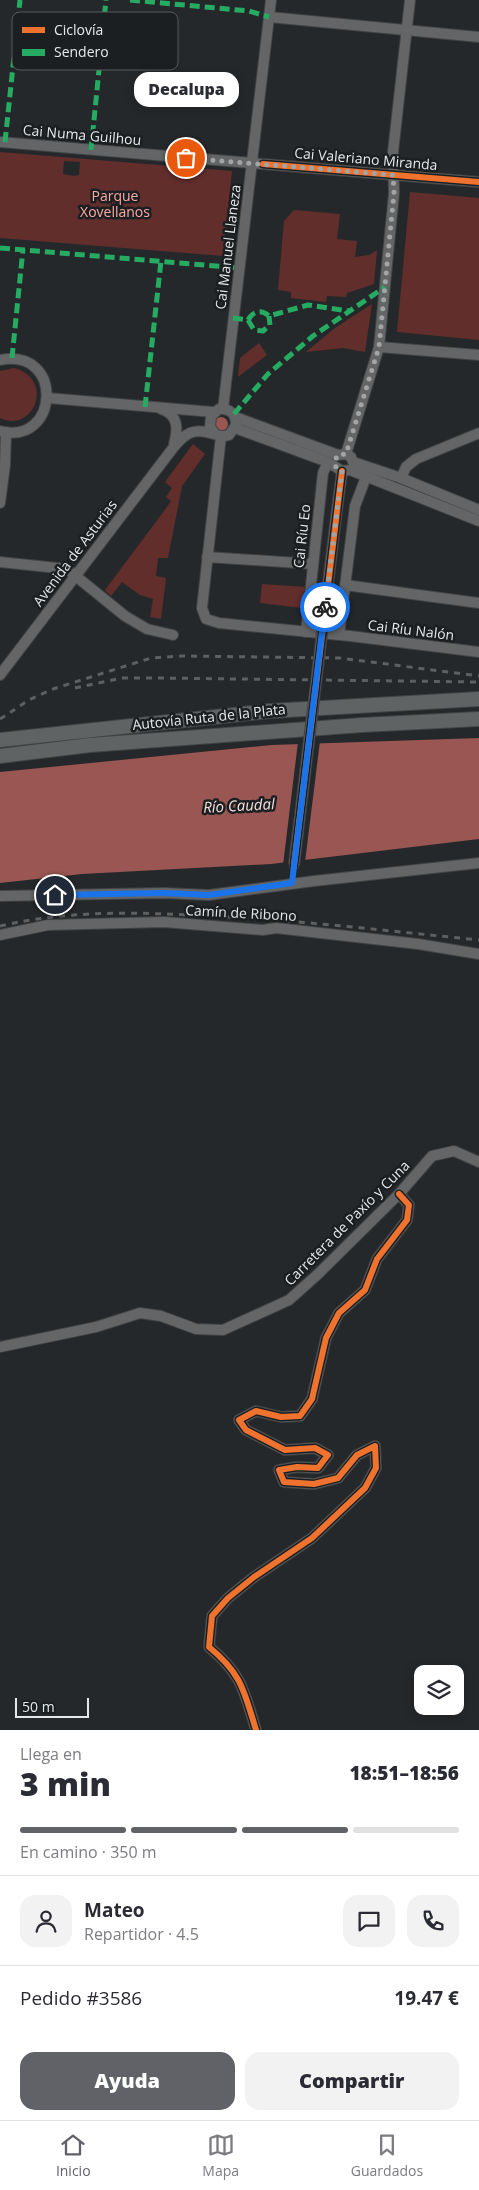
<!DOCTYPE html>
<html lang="es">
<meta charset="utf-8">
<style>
:root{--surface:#fff;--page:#f2f2f3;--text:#2b2b33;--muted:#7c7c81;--line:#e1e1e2;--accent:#616267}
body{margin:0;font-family:"Open Sans",sans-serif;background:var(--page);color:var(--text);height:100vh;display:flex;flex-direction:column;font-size:19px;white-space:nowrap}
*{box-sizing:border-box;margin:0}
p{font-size:16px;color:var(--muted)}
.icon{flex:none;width:28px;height:28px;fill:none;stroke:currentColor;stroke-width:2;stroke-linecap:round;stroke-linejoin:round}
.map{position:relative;height:1730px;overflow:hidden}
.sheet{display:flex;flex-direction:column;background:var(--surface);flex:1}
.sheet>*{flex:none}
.buttons{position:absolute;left:414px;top:1665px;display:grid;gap:10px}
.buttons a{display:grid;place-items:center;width:50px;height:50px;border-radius:10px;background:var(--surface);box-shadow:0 2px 12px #0003;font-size:25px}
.scale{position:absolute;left:15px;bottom:12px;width:74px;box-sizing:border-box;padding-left:5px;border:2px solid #e5e8e9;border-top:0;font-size:14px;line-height:18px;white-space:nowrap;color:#e5e8e9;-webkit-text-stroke:4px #1b1f21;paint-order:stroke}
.pin{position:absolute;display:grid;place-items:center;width:42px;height:42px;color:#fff;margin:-21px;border:2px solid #fff;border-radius:50%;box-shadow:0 1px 5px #0007}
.courier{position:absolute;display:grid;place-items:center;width:50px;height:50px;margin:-25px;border:4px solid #1a73e8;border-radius:50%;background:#fff;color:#222;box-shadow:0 1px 6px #0007}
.bubble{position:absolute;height:35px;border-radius:15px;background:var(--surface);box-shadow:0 2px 12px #0003;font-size:16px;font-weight:800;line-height:35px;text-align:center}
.headline em{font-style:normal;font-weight:800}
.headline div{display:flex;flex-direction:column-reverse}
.headline{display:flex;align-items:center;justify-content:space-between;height:85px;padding:0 20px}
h1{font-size:32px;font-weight:800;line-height:38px}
.bar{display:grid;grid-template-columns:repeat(4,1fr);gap:8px 5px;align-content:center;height:60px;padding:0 20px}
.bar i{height:6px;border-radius:4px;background:var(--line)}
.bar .selected{background:var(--accent)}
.bar p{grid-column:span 4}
.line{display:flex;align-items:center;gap:12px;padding:0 20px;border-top:1px solid var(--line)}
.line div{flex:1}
.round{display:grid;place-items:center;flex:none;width:52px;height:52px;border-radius:15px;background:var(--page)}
.primary-button{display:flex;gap:10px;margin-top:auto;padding:10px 20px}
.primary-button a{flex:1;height:58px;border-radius:15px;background:var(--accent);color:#fff;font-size:20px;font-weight:800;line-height:58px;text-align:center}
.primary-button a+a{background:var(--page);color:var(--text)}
.menu{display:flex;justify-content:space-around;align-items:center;height:70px;border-top:1px solid var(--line);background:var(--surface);font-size:14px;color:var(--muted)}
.menu a{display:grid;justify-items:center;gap:2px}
.menu .selected{color:var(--accent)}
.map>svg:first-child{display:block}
</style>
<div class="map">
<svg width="479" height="1730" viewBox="0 0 479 1730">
<rect width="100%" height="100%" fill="#25282a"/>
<g fill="#622e2c" fill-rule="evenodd">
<path d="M0 152 232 171 223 256 0 238ZM64 161 80 162 79 175 74 176 63 174Z"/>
<path d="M410 192 479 198V340L397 332Z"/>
<path d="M294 210 340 214 337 239 357 241 355 257 369 255 377 250 374 284 347 293 346 297 327 296 326 302 291 298V292L278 290 284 221Z"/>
<path d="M372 304 365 352 343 348 306 352 335 328Z"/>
<path d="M259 343 267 355 238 377 240 358Z"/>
<path d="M14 368C56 380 33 434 0 418V371Z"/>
<path d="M193 444 205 454 182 486 168 558H158L156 576 166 578 161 619 150 617 153 599 140 595 122 582 111 596 105 590 167 507 171 501 166 497 172 488 165 482Z"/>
<path d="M262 584 305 587 302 608 260 603Z"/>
</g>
<g fill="#995652">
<circle cx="221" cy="424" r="7"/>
<path d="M479 738V839L271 864 82 874 0 883V772L272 745Z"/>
</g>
<path fill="#25282a" d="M320 741 305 862 283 865 298 742Z"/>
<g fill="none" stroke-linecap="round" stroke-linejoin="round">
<defs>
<g id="minor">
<path d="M269 17 479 37"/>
<path d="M0 142 479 182"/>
<path d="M379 347 479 355"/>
<path d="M0 360C65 347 59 447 0 431"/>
<path d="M48 398 213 412"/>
<path d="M161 409C179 415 178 429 174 444"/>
<path d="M223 409 271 0"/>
<path d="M235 417 338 455 346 454 351 457 353 462 401 478 479 510"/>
<path d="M235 428 328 462 342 471 350 470 479 521"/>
<path d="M221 436 202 608 206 619 219 623 350 636 479 652"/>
<path d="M346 454 379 347 394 193 393 152 410 0"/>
<path d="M401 478 406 467 416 459 479 433"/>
<path d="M0 503 5 465 6 432"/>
<path d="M335 526 342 471"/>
<path d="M207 557 313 564"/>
<path d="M0 562 67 569 125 616 147 629 173 635"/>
<path d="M345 585 479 603"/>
<path d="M306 632 323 473 328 462"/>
<path d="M339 635 355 506 366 477"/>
<path d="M0 675 173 448C185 433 194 427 214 434 220 436 223 437 229 435L236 425C236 414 230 408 219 409L211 416 210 427 215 434"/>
<path d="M0 896 164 893 209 895 314 881 479 863"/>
<path d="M0 935 48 925 164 922 263 930 276 928 418 944 479 954"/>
<path d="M0 1347 96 1327 140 1313 161 1316 196 1329 223 1330 289 1300 317 1275 399 1194 432 1156 454 1151 479 1162"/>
<path d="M256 1730C244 1691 242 1674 209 1647L212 1616 228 1598 254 1577 312 1538 365 1488 376 1468 375 1446 357 1455 338 1478 314 1484 284 1482 279 1470 297 1467 318 1468 328 1455 315 1448 285 1450 246 1430 239 1420 256 1411 281 1417 300 1416 312 1399 326 1338 339 1313 365 1290 377 1259 407 1220 409 1205 399 1194"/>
</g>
<g id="highway">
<path d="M0 740 270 711 479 699"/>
<path d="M0 756 90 745 362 725 479 719"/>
</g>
</defs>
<use href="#minor" stroke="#414344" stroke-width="12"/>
<use href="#highway" stroke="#414344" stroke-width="16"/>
<use href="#minor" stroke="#646566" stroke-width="10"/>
<use href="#highway" stroke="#606364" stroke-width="14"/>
<g stroke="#5e5f61" stroke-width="3" stroke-dasharray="6 6" stroke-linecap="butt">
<path d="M75 688 122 678H158L478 682"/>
<path d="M0 719 29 700 53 689 151 658 182 656 340 658 479 676"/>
<path d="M0 926C69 910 137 912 207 916 298 920 389 931 479 940"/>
</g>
<defs>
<path id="minor-bridge" d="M294 865 335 526"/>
</defs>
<use href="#minor-bridge" stroke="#414344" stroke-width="12" stroke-linecap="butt"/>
<use href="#minor-bridge" stroke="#646566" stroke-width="10"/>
<g stroke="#26ab63" stroke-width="5" stroke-dasharray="10 5" stroke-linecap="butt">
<path d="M130 0 249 11 269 17"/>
<path d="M5 142 20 0"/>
<path d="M91 150 106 0"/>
<path d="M0 248 239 268"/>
<path d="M233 318 248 320C253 311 261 309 269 316L308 305 349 311"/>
<path d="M248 320 254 330 263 331 270 325 269 316"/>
<path d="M12 358 23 249"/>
<path d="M145 407 161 261"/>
<path d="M234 414 268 374 313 336 385 287"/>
</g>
<defs>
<g id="cycleway">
<path d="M263 164 479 182"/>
<path d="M294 865 342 471"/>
<path d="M256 1730C244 1691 242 1674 209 1647L212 1616 228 1598 254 1577 312 1538 365 1488 376 1468 375 1446 357 1455 338 1478 314 1484 284 1482 279 1470 297 1467 318 1468 328 1455 315 1448 285 1450 246 1430 239 1420 256 1411 281 1417 300 1416 312 1399 326 1338 339 1313 365 1290 377 1259 407 1220 409 1205 399 1194"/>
</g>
</defs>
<use href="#cycleway" stroke="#1b1f21" stroke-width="9"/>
<use href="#cycleway" stroke="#ef722f" stroke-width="6"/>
</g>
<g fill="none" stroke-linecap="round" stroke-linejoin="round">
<path stroke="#a2a5a6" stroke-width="5" stroke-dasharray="0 9" d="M186 158 393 175 394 193 379 347 346 454 338 455 335 460 336 468 342 471 325 607"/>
<path stroke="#1a73e8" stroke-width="6" d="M55 895 164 893 209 895 292 883 325 607"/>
</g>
<g text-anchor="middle" stroke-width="5" stroke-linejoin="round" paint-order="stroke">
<g font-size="14" fill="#e5e8e9" stroke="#1b1f21">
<text transform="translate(82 135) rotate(5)" y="5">Cai Numa Guilhou</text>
<text transform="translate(366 159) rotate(5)" y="5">Cai Valeriano Miranda</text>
<text transform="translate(228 247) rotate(-83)" y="5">Cai Manuel Llaneza</text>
<text transform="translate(302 536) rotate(-84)" y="5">Cai Ríu Eo</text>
<text transform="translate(75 553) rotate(-53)" y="5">Avenida de Asturias</text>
<text transform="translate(411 630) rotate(7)" y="5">Cai Ríu Nalón</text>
<text transform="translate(209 717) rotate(-6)" y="5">Autovía Ruta de la Plata</text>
<text transform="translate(241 913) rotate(3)" y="5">Camín de Ribono</text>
<text transform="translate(347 1223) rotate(-45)" y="5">Carretera de Paxío y Cuna</text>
</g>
<g font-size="14" fill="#fda8a1" stroke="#1b1f21">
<text x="115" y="201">Parque<tspan x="115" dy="16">Xovellanos</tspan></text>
</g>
<g font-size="15" font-style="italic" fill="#f5dedb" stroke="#1b1f21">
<text transform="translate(239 806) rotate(-3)" y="5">Río Caudal</text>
</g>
</g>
<rect x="12" y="12" width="166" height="58" rx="8" fill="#1b1f21" stroke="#585b5d" stroke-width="1"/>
<rect x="22" y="27" width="23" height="6" fill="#ef722f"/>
<rect x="22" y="49" width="23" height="7" fill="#26ab63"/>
<g font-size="14" fill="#e5e8e9">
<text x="54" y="35">Ciclovía</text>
<text x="54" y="57">Sendero</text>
</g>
</svg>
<div class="buttons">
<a><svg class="icon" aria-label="layers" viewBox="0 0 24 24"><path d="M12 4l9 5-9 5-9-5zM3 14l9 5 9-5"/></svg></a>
</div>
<div class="scale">50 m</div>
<div class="pin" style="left:186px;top:158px;background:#ea580c"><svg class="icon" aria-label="bag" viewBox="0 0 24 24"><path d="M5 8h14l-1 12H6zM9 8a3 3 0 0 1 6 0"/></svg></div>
<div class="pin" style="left:55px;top:895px;background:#1f2937"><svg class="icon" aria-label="home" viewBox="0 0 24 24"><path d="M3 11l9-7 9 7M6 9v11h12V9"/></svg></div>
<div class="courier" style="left:325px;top:607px"><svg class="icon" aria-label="bike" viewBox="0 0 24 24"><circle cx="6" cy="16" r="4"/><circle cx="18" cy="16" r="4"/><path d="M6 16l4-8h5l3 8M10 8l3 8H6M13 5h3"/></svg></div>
<div class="bubble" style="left:134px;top:72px;width:105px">Decalupa</div>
</div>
<section class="sheet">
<div class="headline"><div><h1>3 min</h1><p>Llega en</p></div><em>18:51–18:56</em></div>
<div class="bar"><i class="selected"></i><i class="selected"></i><i class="selected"></i><i></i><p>En camino · 350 m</p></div>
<div class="line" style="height:90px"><a class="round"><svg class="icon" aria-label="person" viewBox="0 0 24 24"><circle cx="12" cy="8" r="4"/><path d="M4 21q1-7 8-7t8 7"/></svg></a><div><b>Mateo</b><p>Repartidor · 4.5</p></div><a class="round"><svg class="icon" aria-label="chat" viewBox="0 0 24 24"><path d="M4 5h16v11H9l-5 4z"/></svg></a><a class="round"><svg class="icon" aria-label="phone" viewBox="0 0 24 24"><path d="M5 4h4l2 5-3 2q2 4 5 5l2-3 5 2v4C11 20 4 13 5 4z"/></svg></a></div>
<div class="line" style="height:65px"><div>Pedido #3586</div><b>19.47 €</b></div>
<div class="primary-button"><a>Ayuda</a><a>Compartir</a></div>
</section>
<nav class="menu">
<a class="selected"><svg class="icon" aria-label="home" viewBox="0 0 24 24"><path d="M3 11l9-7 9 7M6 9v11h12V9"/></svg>Inicio</a>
<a><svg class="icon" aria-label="map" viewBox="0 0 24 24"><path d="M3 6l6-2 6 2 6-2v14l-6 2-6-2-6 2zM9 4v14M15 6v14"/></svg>Mapa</a>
<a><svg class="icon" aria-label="saved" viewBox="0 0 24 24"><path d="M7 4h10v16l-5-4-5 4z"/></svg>Guardados</a>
</nav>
